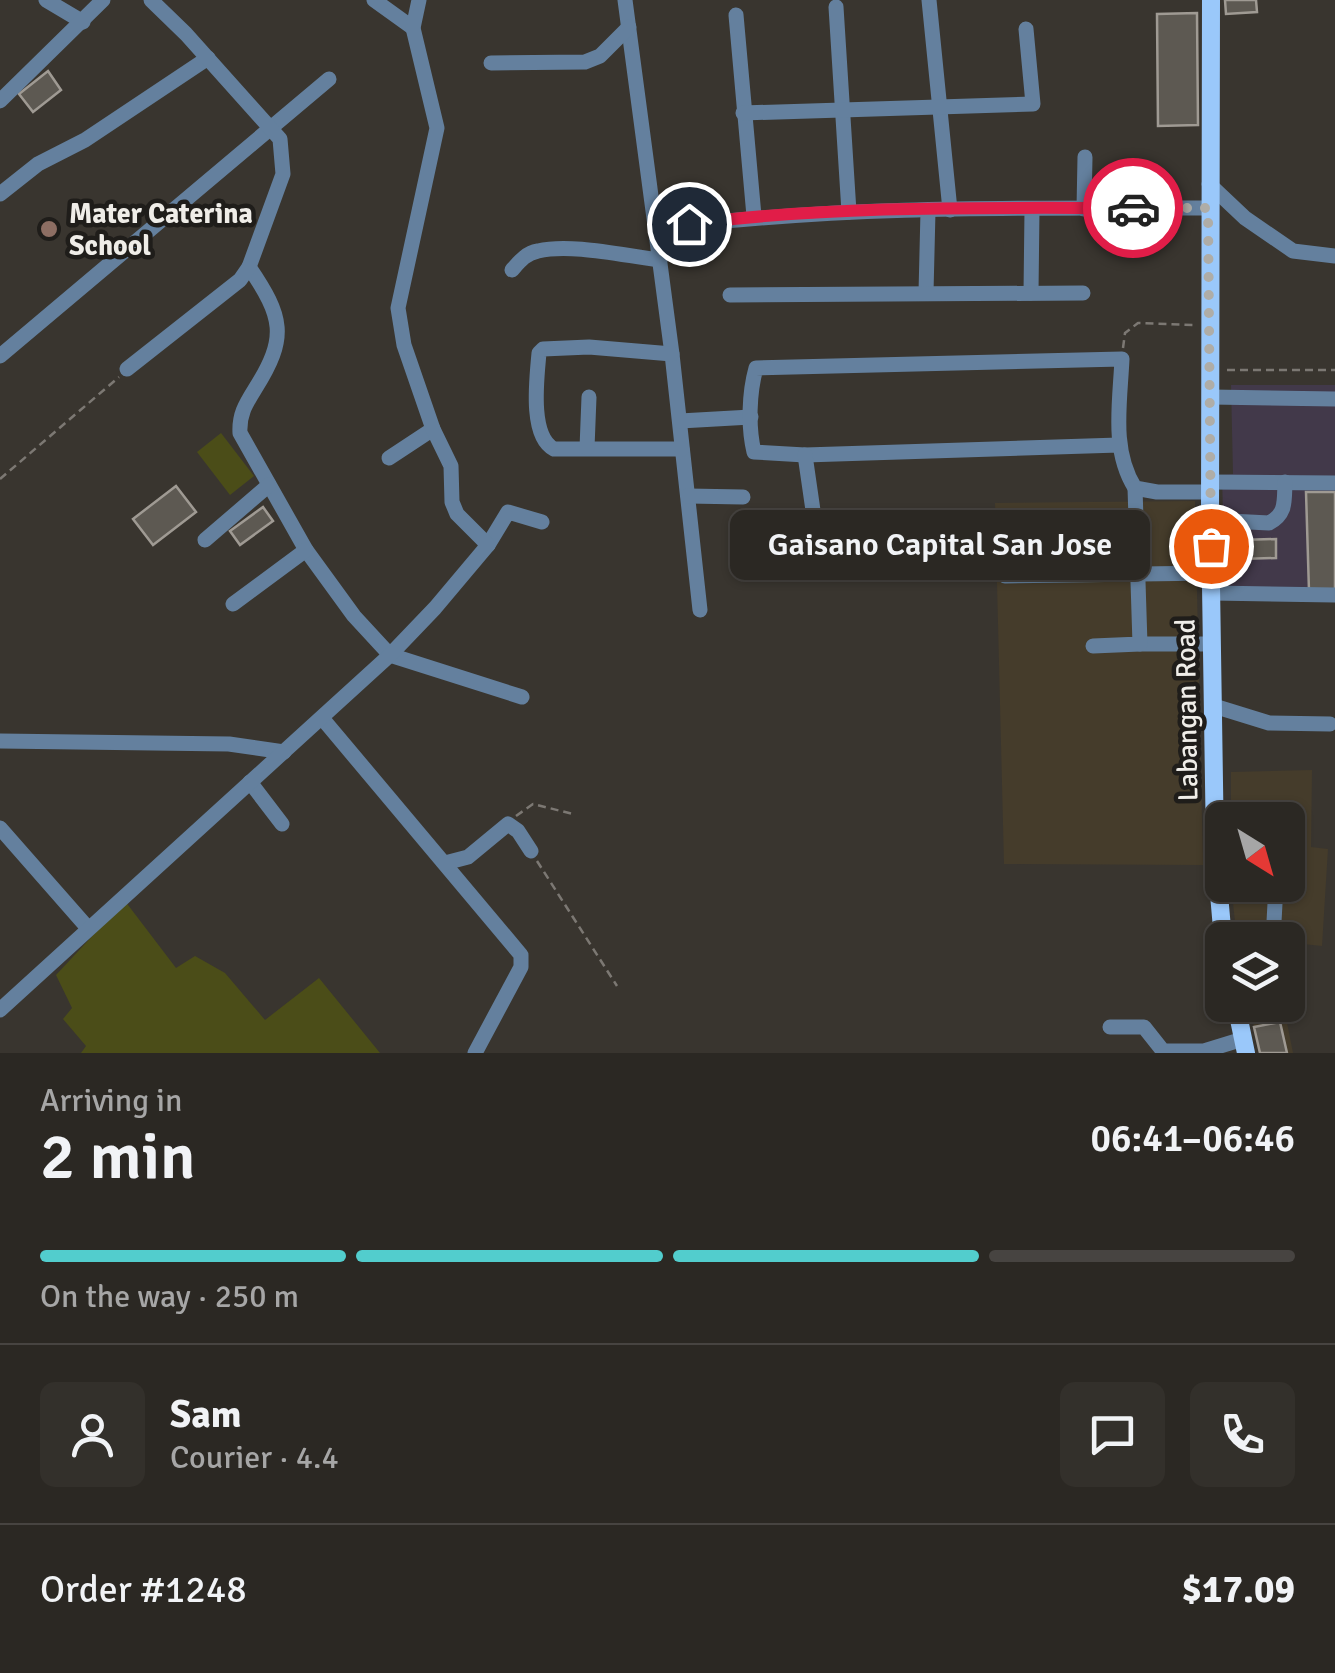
<!DOCTYPE html>
<meta charset="utf-8">
<style>
:root{--surface:#2b2823;--page:#33302b;--text:#f1f3f6;--muted:#a6a6a6;--line:#474441;--accent:#52cdcd}
body{margin:0;font-family:Signika,sans-serif;background:var(--page);color:var(--text);height:100vh;display:flex;flex-direction:column;font-size:38px;white-space:nowrap}
*{box-sizing:border-box;margin:0}
p{font-size:32px;color:var(--muted)}
.icon{flex:none;width:55px;height:55px;fill:none;stroke:currentColor;stroke-width:2;stroke-linecap:round;stroke-linejoin:round}
.map{position:relative;height:1053px;overflow:hidden}
.panel{display:flex;flex-direction:column;background:var(--surface);flex:1}
.panel>*{flex:none}
.needle{width:65px;rotate:143deg}
.controls{position:absolute;left:1205px;top:802px;display:grid;gap:20px}
.controls a{display:grid;place-items:center;width:100px;height:100px;border-radius:15px;background:var(--surface);box-shadow:0 2px 8px #0004,0 0 0 2px var(--line);font-size:50px}
.pin{position:absolute;display:grid;place-items:center;width:85px;height:85px;color:#fff;margin:-42px;border:5px solid #fff;border-radius:50%;box-shadow:0 2px 10px #0007}
.courier{position:absolute;display:grid;place-items:center;width:100px;height:100px;margin:-50px;border:8px solid #e11d48;border-radius:50%;background:#fff;color:#222;box-shadow:0 2px 12px #0007}
.bubble{position:absolute;height:70px;border-radius:15px;background:var(--surface);box-shadow:0 2px 8px #0004,0 0 0 2px var(--line);font-size:32px;font-weight:600;line-height:70px;text-align:center}
.overview em{font-style:normal;font-weight:600}
.overview div{display:flex;flex-direction:column-reverse}
.overview{display:flex;align-items:center;justify-content:space-between;height:170px;padding:0 40px}
h1{font-size:65px;font-weight:600;line-height:75px}
.bar{display:grid;grid-template-columns:repeat(4,1fr);gap:15px 10px;align-content:center;height:120px;padding:0 40px}
.bar i{height:12px;border-radius:8px;background:var(--line)}
.bar .current{background:var(--accent)}
.bar p{grid-column:span 4}
.line{display:flex;align-items:center;gap:25px;padding:0 40px;border-top:2px solid var(--line)}
.line div{flex:1}
.round{display:grid;place-items:center;flex:none;width:105px;height:105px;border-radius:15px;background:var(--page)}
.map>svg:first-child{display:block}
</style>
<div class="map">
<svg width="1335" height="1053" viewBox="0 0 1335 1053">
<rect width="100%" height="100%" fill="#39352f"/>
<path fill="#42394a" d="M1231 385H1335V592H1225L1222 475 1233 474Z"/>
<g fill="#453c2b">
<path d="M1195 501 1203 865 1004 864 995 503Z"/>
<path d="M1312 770 1311 847 1328 849 1322 946 1293 943 1287 1023 1293 1053H1260L1249 1005H1288V940H1237L1231 885H1288V820H1231V772Z"/>
</g>
<g fill="#4b4d18">
<path d="M221 433 254 476 230 495 197 452Z"/>
<path d="M125 901 176 968 195 956 225 973 265 1020 319 978 380 1053H81L86 1046 63 1019 72 1008 56 975Z"/>
</g>
<g fill="#5d5952" stroke="#9f9a93" stroke-width="2.5">
<path d="M1225 0H1256L1257 12 1226 14Z"/>
<path d="M1197 13 1198 125 1158 126 1157 14Z"/>
<path d="M48 71 61 90 33 112 19 94Z"/>
<path d="M176 486 196 512 153 545 133 519Z"/>
<path d="M1306 492H1335V591H1309Z"/>
<path d="M263 507 273 521 240 545 230 531Z"/>
<path d="M1276 539V558L1240 559V540Z"/>
<path d="M1280 1022 1287 1053H1260L1254 1027Z"/>
</g>
<g fill="none" stroke-linecap="round" stroke-linejoin="round">
<g stroke="#7c7873" stroke-width="2.5" stroke-dasharray="8 5" stroke-linecap="butt">
<path d="M1123 348 1125 333 1138 323 1193 325"/>
<path d="M1227 370H1335"/>
<path d="M0 479 119 377"/>
<path d="M516 816 533 804 573 814"/>
<path d="M537 861 617 986"/>
</g>
<g stroke="#64809e" stroke-width="15">
<path d="M46 0 83 22"/>
<path d="M374 0 413 28"/>
<path d="M625 0 672 354 700 610"/>
<path d="M929 0 950 210"/>
<path d="M836 7 849 212"/>
<path d="M736 15 754 216"/>
<path d="M491 63 585 62 600 56 629 27"/>
<path d="M0 101 103 0"/>
<path d="M743 113 1033 104 1026 29"/>
<path d="M1209 184 1245 218 1293 251 1335 256"/>
<path d="M0 194 38 164 85 140 208 58"/>
<path d="M1084 209 1085 157"/>
<path d="M656 229C839 205 1025 208 1209 208"/>
<path d="M249 267C283 317 288 337 255 389 245 405 239 415 240 433L306 550 354 616 390 655 522 697"/>
<path d="M512 270C519 262 526 253 538 251 571 243 625 256 660 260"/>
<path d="M926 293 928 211"/>
<path d="M1031 293 1032 210"/>
<path d="M730 295 1083 293"/>
<path d="M672 354 589 347 543 349 539 353C537 377 529 436 554 449H682"/>
<path d="M0 356 329 79"/>
<path d="M127 369 240 280 249 267 283 174 280 139 186 34 151 0"/>
<path d="M1211 397 1335 399"/>
<path d="M680 421 751 417"/>
<path d="M1119 445 805 455 754 452C748 427 749 393 756 368L1122 359C1120 403 1111 450 1135 488L1157 492H1211"/>
<path d="M587 448 589 397"/>
<path d="M805 455 817 538"/>
<path d="M389 458 433 429"/>
<path d="M1211 482 1335 483"/>
<path d="M688 496 743 497"/>
<path d="M1210 520 1269 523C1287 514 1284 500 1285 482"/>
<path d="M205 540 269 485"/>
<path d="M488 545 508 512 542 522"/>
<path d="M1005 576 1212 573"/>
<path d="M1212 593 1335 595"/>
<path d="M233 604 306 550"/>
<path d="M1140 644H1212"/>
<path d="M1093 646 1140 644 1135 488"/>
<path d="M1214 706 1269 723 1330 724"/>
<path d="M322 718 521 955V967L475 1053"/>
<path d="M0 741 229 744 284 752"/>
<path d="M250 782 282 824"/>
<path d="M1278 820V813"/>
<path d="M0 828 87 927"/>
<path d="M445 863 468 857 508 824 518 831 531 851"/>
<path d="M1273 940 1276 885"/>
<path d="M0 1010 390 655 435 608 488 545 457 514 452 502 451 466 433 429 404 345 398 308 437 128 413 28 419 0"/>
<path d="M1239 1018 1271 1010V1005"/>
<path d="M1110 1027H1144L1163 1051H1204L1243 1039"/>
</g>
<g stroke="#9ac8fa" stroke-width="18">
<path d="M1211 0 1210 520 1215 848 1223 940"/>
<path d="M1236 1005 1246 1053"/>
</g>
</g>
<g fill="none" stroke-linecap="round" stroke-linejoin="round">
<path stroke="#afada7" stroke-width="10" stroke-dasharray="0 18" d="M1133 208H1208L1211 546"/>
<path stroke="#e11d48" stroke-width="12" d="M689 224C835 205 986 208 1133 208"/>
</g>
<circle fill="#8d6e63" stroke="#1f1d1a" stroke-width="4" cx="49" cy="229" r="10"/>
<g text-anchor="middle" stroke-width="9" stroke-linejoin="round" paint-order="stroke">
<g font-size="28" font-weight="bold" fill="#efede8" stroke="#1f1d1a" text-anchor="start">
<text x="69" y="223">Mater Caterina<tspan x="69" dy="32">School</tspan></text>
</g>
<g font-size="28" fill="#efede8" stroke="#1f1d1a">
<text transform="translate(1186 710) rotate(-91)" y="10">Labangan Road</text>
</g>
</g>
</svg>
<div class="controls">
<a><svg class="needle" viewBox="-14 -14 28 28"><path d="M0-13l5 13h-10z" fill="#e53935"/><path d="M0 13l5-13h-10z" fill="#a6a6a6"/></svg></a>
<a><svg class="icon" aria-label="layers" viewBox="0 0 24 24"><path d="M12 4l9 5-9 5-9-5zM3 14l9 5 9-5"/></svg></a>
</div>
<div class="pin" style="left:1211px;top:546px;background:#ea580c"><svg class="icon" aria-label="bag" viewBox="0 0 24 24"><path d="M5 8h14l-1 12H6zM9 8a3 3 0 0 1 6 0"/></svg></div>
<div class="pin" style="left:689px;top:224px;background:#1f2937"><svg class="icon" aria-label="home" viewBox="0 0 24 24"><path d="M3 11l9-7 9 7M6 9v11h12V9"/></svg></div>
<div class="courier" style="left:1133px;top:208px"><svg class="icon" aria-label="car" viewBox="0 0 24 24"><path d="M5 17H2v-5l4-1 3-4h7l3 4 3 1v5h-3M9 17h6M6 11h13"/><circle cx="7" cy="17" r="2"/><circle cx="17" cy="17" r="2"/></svg></div>
<div class="bubble" style="left:730px;top:510px;width:420px">Gaisano Capital San Jose</div>
</div>
<section class="panel">
<div class="overview"><div><h1>2 min</h1><p>Arriving in</p></div><em>06:41–06:46</em></div>
<div class="bar"><i class="current"></i><i class="current"></i><i class="current"></i><i></i><p>On the way · 250 m</p></div>
<div class="line" style="height:180px"><a class="round"><svg class="icon" aria-label="person" viewBox="0 0 24 24"><circle cx="12" cy="8" r="4"/><path d="M4 21q1-7 8-7t8 7"/></svg></a><div><b>Sam</b><p>Courier · 4.4</p></div><a class="round"><svg class="icon" aria-label="chat" viewBox="0 0 24 24"><path d="M4 5h16v11H9l-5 4z"/></svg></a><a class="round"><svg class="icon" aria-label="phone" viewBox="0 0 24 24"><path d="M5 4h4l2 5-3 2q2 4 5 5l2-3 5 2v4C11 20 4 13 5 4z"/></svg></a></div>
<div class="line" style="height:130px"><div>Order #1248</div><b>$17.09</b></div>
</section>
